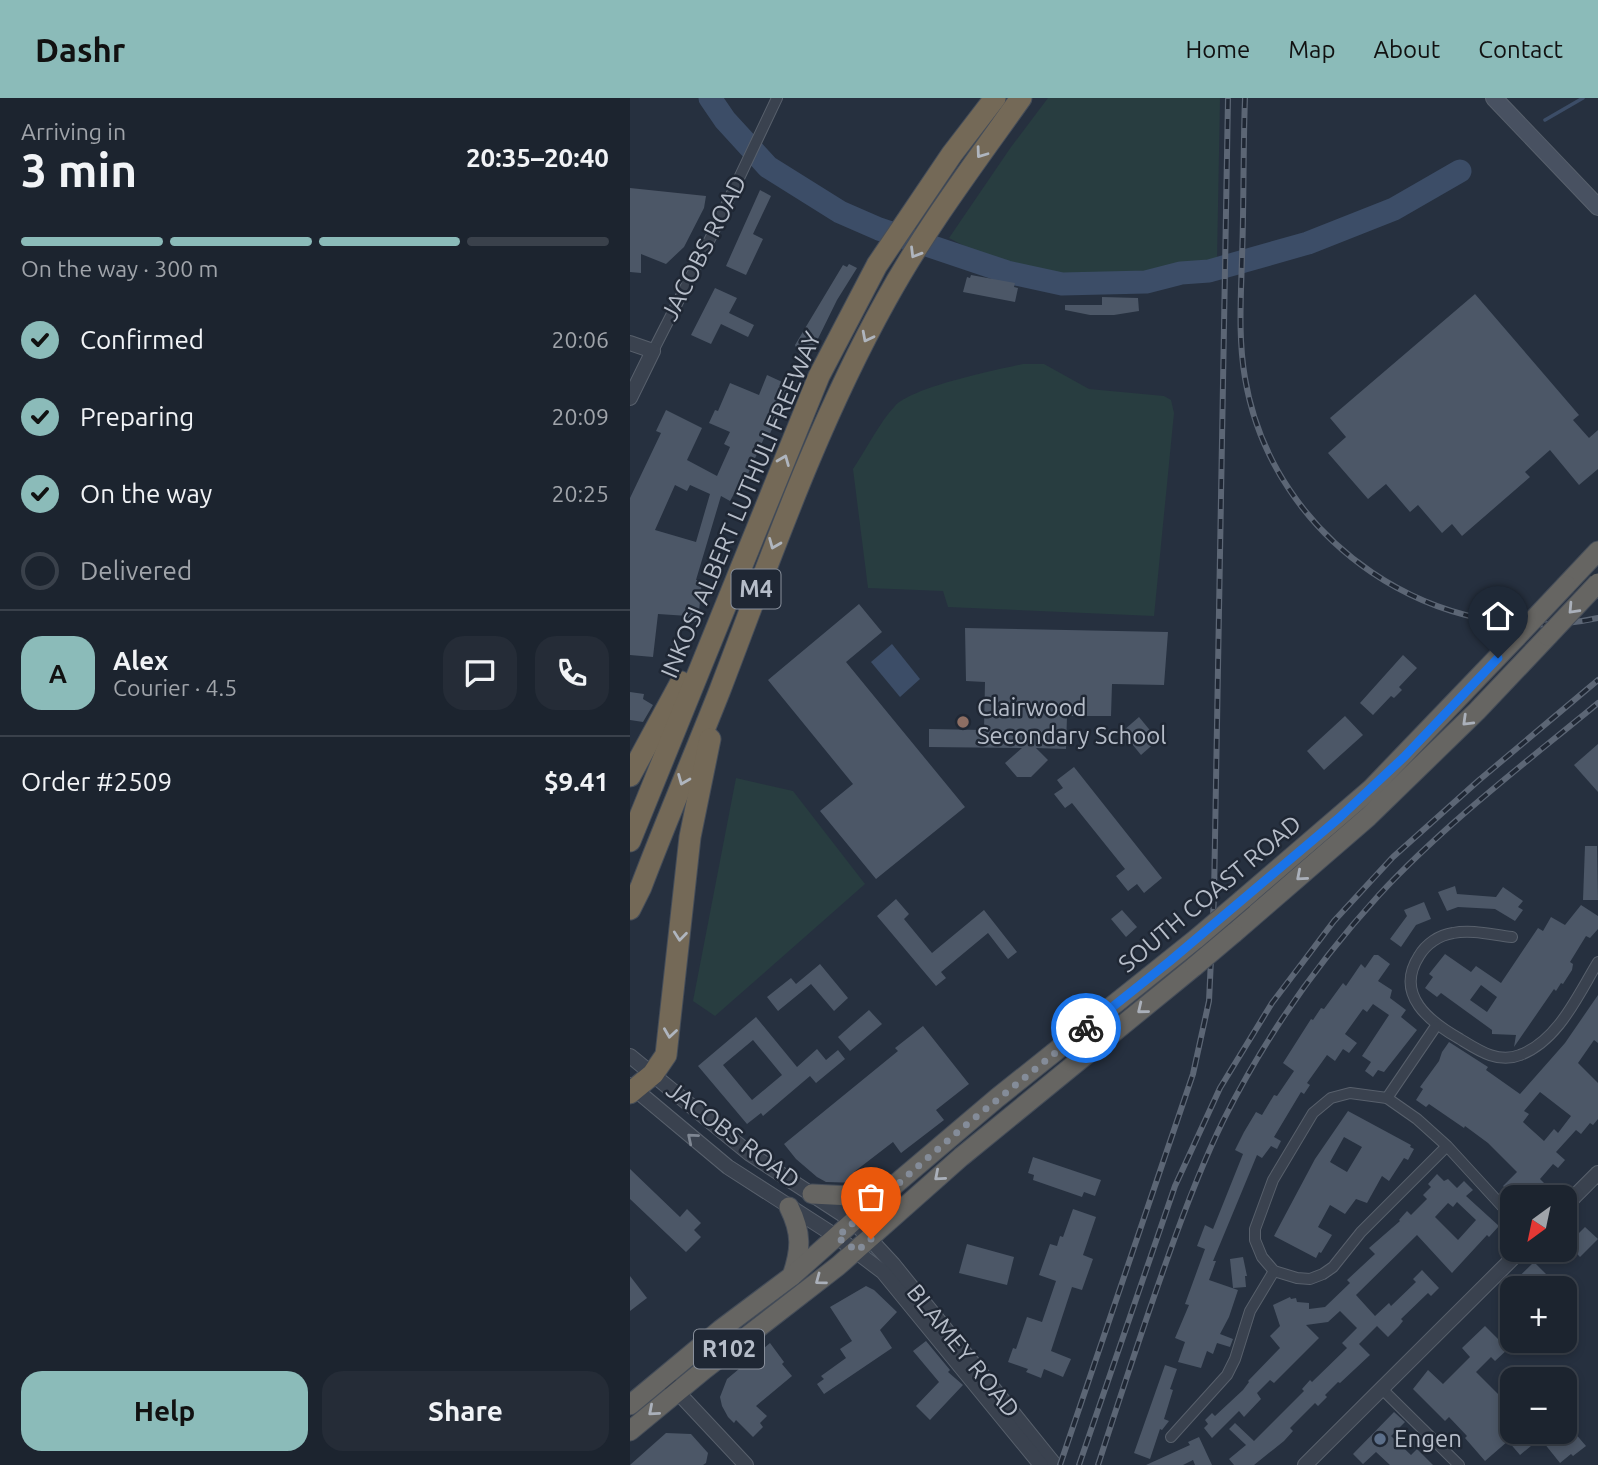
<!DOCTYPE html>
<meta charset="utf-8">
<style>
:root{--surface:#1c242f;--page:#252c37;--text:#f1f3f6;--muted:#a0a4aa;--line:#3a414b;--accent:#8bbbb9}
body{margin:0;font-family:Ubuntu,sans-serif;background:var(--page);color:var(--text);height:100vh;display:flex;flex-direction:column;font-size:26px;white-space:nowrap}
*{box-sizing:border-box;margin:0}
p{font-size:23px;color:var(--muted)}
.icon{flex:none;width:38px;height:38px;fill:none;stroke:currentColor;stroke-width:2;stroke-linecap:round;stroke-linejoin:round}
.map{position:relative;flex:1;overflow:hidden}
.sheet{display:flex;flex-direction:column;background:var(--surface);width:630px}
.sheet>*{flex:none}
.needle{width:46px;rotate:213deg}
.buttons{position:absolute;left:870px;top:1087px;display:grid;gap:14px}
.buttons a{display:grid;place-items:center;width:77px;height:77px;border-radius:14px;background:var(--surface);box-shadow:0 4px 10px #0003,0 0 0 2px var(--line);font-size:35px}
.pin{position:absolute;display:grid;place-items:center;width:60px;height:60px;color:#fff;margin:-72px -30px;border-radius:50% 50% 50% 0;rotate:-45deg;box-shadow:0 0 7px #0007}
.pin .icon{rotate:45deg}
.courier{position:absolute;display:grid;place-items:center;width:70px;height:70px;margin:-35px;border:5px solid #1a73e8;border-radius:50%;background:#fff;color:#222;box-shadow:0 2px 9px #0007}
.headline em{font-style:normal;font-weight:700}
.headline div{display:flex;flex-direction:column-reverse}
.headline{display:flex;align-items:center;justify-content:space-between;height:119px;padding:0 21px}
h1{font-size:46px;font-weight:700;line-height:52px}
.bar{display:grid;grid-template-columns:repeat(4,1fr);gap:10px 7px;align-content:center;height:84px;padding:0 21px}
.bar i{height:9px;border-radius:5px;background:var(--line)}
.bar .selected{background:var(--accent)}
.bar p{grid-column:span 4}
.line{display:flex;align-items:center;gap:18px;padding:0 21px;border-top:2px solid var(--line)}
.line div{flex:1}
.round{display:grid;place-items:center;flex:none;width:74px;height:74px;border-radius:21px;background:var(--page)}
ol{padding:0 21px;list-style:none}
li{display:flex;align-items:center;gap:21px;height:77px}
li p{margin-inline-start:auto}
li .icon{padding:7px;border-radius:50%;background:var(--accent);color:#111;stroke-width:4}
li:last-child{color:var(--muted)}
li i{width:38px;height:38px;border:4px solid var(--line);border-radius:50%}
.primary-button{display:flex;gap:14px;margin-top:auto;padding:14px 21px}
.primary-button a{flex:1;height:80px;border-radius:21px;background:var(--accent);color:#111;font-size:28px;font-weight:700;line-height:80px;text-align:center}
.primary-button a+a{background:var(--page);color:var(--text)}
header{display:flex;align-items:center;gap:42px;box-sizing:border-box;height:98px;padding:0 35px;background:var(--accent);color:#111}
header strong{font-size:33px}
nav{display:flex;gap:38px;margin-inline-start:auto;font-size:24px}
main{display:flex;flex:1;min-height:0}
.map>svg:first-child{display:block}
</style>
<header>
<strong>Dashr</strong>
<nav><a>Home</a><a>Map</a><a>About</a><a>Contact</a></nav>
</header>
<main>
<section class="sheet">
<div class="headline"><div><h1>3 min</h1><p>Arriving in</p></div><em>20:35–20:40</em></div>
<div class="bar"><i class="selected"></i><i class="selected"></i><i class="selected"></i><i></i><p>On the way · 300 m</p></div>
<ol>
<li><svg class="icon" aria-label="check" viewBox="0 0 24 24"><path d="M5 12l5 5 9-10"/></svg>Confirmed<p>20:06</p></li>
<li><svg class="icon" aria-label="check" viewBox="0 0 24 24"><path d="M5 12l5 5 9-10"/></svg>Preparing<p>20:09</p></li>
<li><svg class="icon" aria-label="check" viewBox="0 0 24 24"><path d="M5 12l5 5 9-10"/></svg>On the way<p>20:25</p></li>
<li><i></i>Delivered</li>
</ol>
<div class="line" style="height:126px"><b class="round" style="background:var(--accent);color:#111">A</b><div><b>Alex</b><p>Courier · 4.5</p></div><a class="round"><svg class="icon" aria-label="chat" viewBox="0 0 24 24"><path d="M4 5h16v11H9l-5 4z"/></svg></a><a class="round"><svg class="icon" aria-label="phone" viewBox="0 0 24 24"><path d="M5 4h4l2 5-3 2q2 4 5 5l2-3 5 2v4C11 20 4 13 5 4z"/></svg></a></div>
<div class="line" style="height:91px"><div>Order #2509</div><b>$9.41</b></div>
<div class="primary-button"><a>Help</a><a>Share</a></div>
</section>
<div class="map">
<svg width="968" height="1367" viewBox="0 0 968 1367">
<rect width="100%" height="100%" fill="#26303f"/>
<g fill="#283d40">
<path d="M418 0H590L587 163C522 174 449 185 384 168 361 162 340 151 319 140L381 49Z"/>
<path d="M393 266H414L459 291 534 298 541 302 544 315 524 518 318 509 313 493 238 490 223 371C236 352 249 325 265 308 283 289 365 272 393 266Z"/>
<path d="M106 680 163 693 235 786 85 918 63 903Z"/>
</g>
<path fill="#3c4d67" d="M262 546 290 581 270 599 241 564Z"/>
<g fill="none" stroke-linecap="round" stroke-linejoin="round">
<path stroke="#3c4d67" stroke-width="3.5" d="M915 22 953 0"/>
<path stroke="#3c4d67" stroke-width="23" d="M80 0 95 22 138 69 210 114 249 131 377 174 432 186 516 184 551 175 579 173 678 145 764 111 830 73"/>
</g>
<g fill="#4c5767" fill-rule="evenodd">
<path d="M0 90 76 98 74 110 54 149 36 166 11 156V175L0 174Z"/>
<path d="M130 92 141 98 123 136 133 141 116 177 96 168Z"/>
<path d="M219 166 227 170 207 202 180 257 172 262 165 247 213 167 217 169Z"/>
<path d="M341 177 385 185 384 189 388 190 385 204 333 194 337 179 340 180Z"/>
<path d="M85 190 107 200 99 215 124 227 118 239 91 226 81 246 61 237Z"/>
<path d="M845 196 949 317 943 322 959 340 968 332V371L949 387 920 352 895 374 900 379 832 438 822 426 812 435 788 407 780 414 756 386 738 401 698 355 716 339 700 320Z"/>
<path d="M472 199 508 200 509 213 484 217H460L435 212V207H472Z"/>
<path d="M137 277 161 288 138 340 135 338 113 387 110 385 100 403 91 398 66 482H72L68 524 57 523 58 518 28 516 23 559 0 557V400L31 335 26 333 36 312 72 330 57 362 87 378 100 349 94 346 100 334 79 325 85 312 88 313 100 285 129 297ZM45 387 57 393 60 387 80 396 66 444 25 432Z"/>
<path d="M229 506 252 534 216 564 335 709 246 781 190 713 223 686 138 582Z"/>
<path d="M335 530 538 534 534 587 482 586 481 618H437L436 651 406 650 418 662 401 679H387L375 665 392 650 299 649V631L354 632 355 584 336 583Z"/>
<path d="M773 557 787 570 769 589 772 592 764 600 761 598 743 617 730 605Z"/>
<path d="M0 594 14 596 13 601 23 607 13 624 0 622Z"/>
<path d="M715 618 733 637 694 672 677 653Z"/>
<path d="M509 619 528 642 511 657 494 636V632Z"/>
<path d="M968 646V694L944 667Z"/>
<path d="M444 669 532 780 514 795 507 786 498 793 486 778 495 771 442 705 435 710 424 696 433 690 427 682Z"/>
<path d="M955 748H967L968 802H953Z"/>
<path d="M825 788 827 796 866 799 873 789 893 803 888 809 893 812 885 823 865 811 828 809 817 813 808 794Z"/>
<path d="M266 801 279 816 274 821 302 855 354 812 387 854 378 861 358 835 311 874 316 880 306 888 247 818Z"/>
<path d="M794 804 801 821 786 827 771 849 760 841 777 818 774 812Z"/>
<path d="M951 807 968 818V831L960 840 956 838 940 864 943 866 942 872 933 886 931 885 926 893 924 891 884 949 886 937 862 936V932L811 895 807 899 795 890 803 879 799 876 815 856 841 874 846 868 871 885 908 830 913 833 921 819 935 827ZM851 887 867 899 857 914 840 902Z"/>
<path d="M492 812 507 829 496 839 481 821Z"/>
<path d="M744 857H748L760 866 748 883 762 892 760 900 776 912 771 919 787 932 754 974 748 972 743 979 735 973 741 964 732 958 759 917 743 906 737 914 733 911 715 936 727 945 719 955 713 951 705 963 697 957 677 985 680 987 674 996 671 994 644 1039 651 1043 647 1051 641 1048 632 1060 627 1057 583 1163H586L579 1182 608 1192 599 1219 590 1236 603 1241 600 1249 587 1245 583 1256 577 1253 571 1270 548 1264 555 1244 545 1240 559 1207 555 1206 575 1151 567 1148 575 1127 583 1131 613 1056 605 1052 614 1034 626 1014 632 1017 644 997 647 998 664 973 653 965 681 921 683 922 691 910 694 911 713 885 716 888 731 866 735 870Z"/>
<path d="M190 866 218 900 204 913 181 886 148 913 137 899 161 880 166 886Z"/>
<path d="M968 897V945L964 942 948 965 968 985V1021L963 1027 960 1025 951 1036 946 1032 926 1054 935 1062 928 1070 923 1066 910 1081 914 1085 900 1099H884L873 1088 887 1074 858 1045 835 1028 834 1030 799 1006 796 1009 786 1002 793 991 790 989 809 963 812 954 819 944 858 969 856 972 890 996 935 945ZM910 994 941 1018 928 1035 924 1031 914 1043 893 1024 899 1016 894 1013Z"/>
<path d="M239 912 252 926 220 953 208 939Z"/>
<path d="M126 919 167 969 187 951 196 962 208 952 215 961 186 985 180 978 133 1018 131 1015 117 1026 68 968ZM123 942 152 977 122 1002 93 967Z"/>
<path d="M293 928 339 986 306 1012 314 1022 271 1055 263 1044 224 1074 231 1084 230 1085 196 1084 187 1079 166 1061 154 1046 268 953 265 950Z"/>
<path d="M718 1013 781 1047 780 1049 784 1051 778 1062 774 1060 759 1083 752 1078 737 1105 726 1101 715 1116 700 1107 688 1129 702 1137 691 1155 689 1154 686 1160 644 1138 685 1061ZM714 1039 732 1049 717 1074 700 1064Z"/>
<path d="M403 1059 471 1082 465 1098 454 1094 452 1099 403 1082 404 1077 398 1075Z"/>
<path d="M0 1071 50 1119 57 1111 71 1125 64 1132 71 1139 56 1154 0 1101Z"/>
<path d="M807 1076 814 1083 818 1081 827 1090 834 1083 843 1092 836 1098 869 1128 859 1139 857 1137 822 1175 787 1137 726 1197 745 1218 759 1205 761 1208 786 1184 783 1181 792 1172 809 1190 801 1198 798 1195 771 1221 773 1223 769 1228 758 1239 747 1228 729 1246 740 1257 710 1285 708 1284 695 1297 697 1299 688 1308 685 1305 660 1330 663 1333 654 1343 624 1367H604L599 1361 616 1347 599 1331 605 1325 624 1343 674 1293 672 1291 680 1282 682 1284 717 1250 712 1245 727 1230 710 1213 698 1224 676 1227 689 1240 644 1285 640 1282 627 1295 631 1301 614 1319 609 1313 582 1340 574 1330 578 1326 575 1322 582 1315 585 1318 613 1292 619 1284 618 1283 650 1250 640 1238 650 1228 643 1207 660 1199 661 1201 666 1200 667 1204 679 1205V1211L695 1209 720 1185 717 1182 745 1156 739 1150 770 1123 769 1122 777 1113 781 1117 797 1101 793 1097 801 1089 798 1086ZM827 1104 846 1122 828 1142 805 1119 818 1105 823 1109Z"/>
<path d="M443 1111 466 1119 453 1157 463 1161 452 1192 442 1189 421 1253 441 1261 433 1279 414 1271 411 1280 396 1274 398 1271 378 1264 383 1250 386 1251 397 1219 412 1224 426 1183 409 1177 420 1146 427 1148 430 1138 433 1139Z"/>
<path d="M955 1129 968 1141 950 1159 938 1146Z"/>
<path d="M337 1146 384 1159 377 1187 329 1175Z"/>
<path d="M613 1159 617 1178H615L616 1189 603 1190 600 1161Z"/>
<path d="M904 1164 930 1190H882V1210L869 1198Z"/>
<path d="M0 1178 17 1200 0 1213Z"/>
<path d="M236 1188 244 1192 267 1214 250 1232 262 1250 194 1296 187 1286 194 1281 191 1278 216 1260 210 1251 222 1243 200 1209Z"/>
<path d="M855 1228 878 1251 865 1263 861 1259 846 1274 869 1297 882 1284V1302L870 1313 882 1328V1334H944L956 1348 943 1358 941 1356 930 1365 914 1345 911 1348 907 1343 890 1357 878 1343 855 1363 835 1340 837 1338 819 1319 815 1323 783 1291 798 1272 813 1286 840 1259 832 1250Z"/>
<path d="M296 1243 320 1272 318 1274 333 1287 300 1322 286 1308 309 1284 283 1253Z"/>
<path d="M140 1245 154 1264 152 1266 162 1278 126 1308 137 1318 130 1325 133 1329 123 1339 106 1322 104 1325 98 1319 92 1308 90 1299 97 1281Z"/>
<path d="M535 1267 547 1271 540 1291 543 1292 534 1321 539 1323 532 1332 530 1331 520 1361 504 1355Z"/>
<path d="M764 1314 775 1324 761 1338 781 1357 787 1351 803 1367H760L746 1354 733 1366 723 1356Z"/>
<path d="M36 1335 61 1336 78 1355 76 1365 73 1367H0Z"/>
<path d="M569 1339 582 1367H565L563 1362 553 1367H516L560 1347 558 1344Z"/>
</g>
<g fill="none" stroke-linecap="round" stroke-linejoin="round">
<defs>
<g id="minor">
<path d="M23 253 83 135 147 0"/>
<path d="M882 839C863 837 842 831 823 835 809 837 796 846 789 858 764 897 800 924 830 941 848 952 868 966 890 957 928 943 948 897 968 864"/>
<path d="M757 1000 806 928"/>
<path d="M817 1048 731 1134 703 1169 693 1176 680 1181 667 1180 644 1173 632 1159 625 1142V1131L643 1082 683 1015 701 1000 720 995 757 1000 787 1021 817 1048 882 1119"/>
<path d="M751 1290 829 1367"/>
<path d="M541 1339 597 1277 605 1261 620 1213 644 1173"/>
</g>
<g id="tertiary">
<path d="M0 245 23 253 0 300"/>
<path d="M0 958 120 1056 224 1124 263 1166 425 1367"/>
<path d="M0 987 98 1069 207 1139 253 1174 411 1367"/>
<path d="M934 1109 968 1075"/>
<path d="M41 1287 116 1367"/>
<path d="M675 1367 891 1152"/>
</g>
<path id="secondary" d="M864 0 968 109"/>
<g id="trunk">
<path d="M936 487 968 453"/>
<path d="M613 801 741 691 886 540"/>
<path d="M604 835 738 719 847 613 918 538"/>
<path d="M182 1096 221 1098 255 1095"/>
<path d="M159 1109C172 1135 171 1152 162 1178"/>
<path d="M0 1307 90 1232 162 1178 255 1095 367 1000 566 841"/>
<path d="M0 1333 75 1271 208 1168 331 1059 565 868"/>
</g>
<g id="motorway">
<path d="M0 678 51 584"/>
<path d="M0 743 189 278 247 167 322 56 365 0"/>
<path d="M0 811 11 789C36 723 64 658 90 592 141 459 186 328 256 202 295 131 344 66 391 0"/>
<path d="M0 995 23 976 36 957 60 739 80 641"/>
</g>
</defs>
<use href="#minor" stroke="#58606c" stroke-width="12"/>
<use href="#tertiary" stroke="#58606c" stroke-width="16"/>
<use href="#secondary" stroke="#58606c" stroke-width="18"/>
<use href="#trunk" stroke="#454d59" stroke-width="21"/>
<use href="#motorway" stroke="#454d59" stroke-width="23"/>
<use href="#minor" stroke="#3a424f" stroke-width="10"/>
<use href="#tertiary" stroke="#3a424f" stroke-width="14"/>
<use href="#secondary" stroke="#485161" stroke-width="16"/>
<use href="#trunk" stroke="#666562" stroke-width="19"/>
<use href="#motorway" stroke="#746957" stroke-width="21"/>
<defs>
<g id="rail">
<path d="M615 0C613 53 614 106 612 159 611 199 608 240 615 280 642 443 808 555 968 520"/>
<path d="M430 1367 563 976 579 903 584 798 598 0"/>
<path d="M449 1367 545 1088 590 990 642 905 704 823 763 759 848 683 968 582"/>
<path d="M468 1367C491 1296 514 1226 539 1156 555 1111 572 1066 593 1023 634 941 687 865 749 797 815 726 894 666 968 605"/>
</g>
</defs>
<use href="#rail" stroke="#5c6675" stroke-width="6"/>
<use href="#rail" stroke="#1f2734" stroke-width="3.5" stroke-dasharray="10" stroke-linecap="butt"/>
<defs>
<g id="trunk-bridge">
<path d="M918 538 968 485"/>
<path d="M886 540 936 487"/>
<path d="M566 841 613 801"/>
<path d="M565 868 604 835"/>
</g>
</defs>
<use href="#trunk-bridge" stroke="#454d59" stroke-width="21" stroke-linecap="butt"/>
<use href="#trunk-bridge" stroke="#666562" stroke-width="19"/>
</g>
<defs><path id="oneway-chevron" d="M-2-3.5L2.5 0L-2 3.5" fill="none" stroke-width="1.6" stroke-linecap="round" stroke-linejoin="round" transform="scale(1.75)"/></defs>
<g stroke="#afb5be">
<use href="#oneway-chevron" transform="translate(351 55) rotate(126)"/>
<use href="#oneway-chevron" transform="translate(285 155) rotate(121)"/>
<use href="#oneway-chevron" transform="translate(237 239) rotate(117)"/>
<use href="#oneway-chevron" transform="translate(154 362) rotate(-68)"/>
<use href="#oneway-chevron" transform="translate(144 446) rotate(112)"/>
<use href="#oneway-chevron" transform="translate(53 682) rotate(112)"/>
<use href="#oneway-chevron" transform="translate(50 838) rotate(96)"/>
<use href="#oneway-chevron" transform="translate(40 935) rotate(98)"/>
</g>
<g stroke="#aab0ba">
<use href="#oneway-chevron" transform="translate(943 511) rotate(133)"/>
<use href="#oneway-chevron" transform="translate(837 623) rotate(136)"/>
<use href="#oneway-chevron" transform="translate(671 778) rotate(139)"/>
<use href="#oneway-chevron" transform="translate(512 911) rotate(141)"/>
<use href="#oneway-chevron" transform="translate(309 1078) rotate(139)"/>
<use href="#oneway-chevron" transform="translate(190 1182) rotate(143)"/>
<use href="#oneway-chevron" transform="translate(23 1313) rotate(139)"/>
</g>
<use stroke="#7e8692" href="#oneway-chevron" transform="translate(62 1040) rotate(-140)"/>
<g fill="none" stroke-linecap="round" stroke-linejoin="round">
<path stroke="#848c99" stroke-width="7" stroke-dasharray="0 12.6" d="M241 1141 227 1153 207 1139 331 1031 456 930"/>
<path stroke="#1a73e8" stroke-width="9" d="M456 930 540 863 709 720 774 659 868 560"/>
</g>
<circle fill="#8d6e63" stroke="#1f2734" stroke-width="2.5" cx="333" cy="624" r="7"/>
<circle fill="#5c6f8a" stroke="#1f2734" stroke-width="2.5" cx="750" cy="1341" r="7"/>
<g text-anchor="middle" stroke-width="5" stroke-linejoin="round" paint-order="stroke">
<g fill="#1f2734" stroke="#89909c" stroke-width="2">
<rect x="101.5" y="471.5" width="49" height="39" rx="5"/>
<rect x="64" y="1231.5" width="70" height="39" rx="5"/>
</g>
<g font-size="23" font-weight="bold" fill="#b6bdc9">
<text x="126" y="499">M4</text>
<text x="99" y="1259">R102</text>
</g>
<g font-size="24" fill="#b6bdc9" stroke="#1f2734">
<text transform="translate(74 150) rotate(-63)" y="8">JACOBS ROAD</text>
<text transform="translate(111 407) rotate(-67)" y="8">INKOSI ALBERT LUTHULI FREEWAY</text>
<text transform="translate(580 796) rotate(-40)" y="8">SOUTH COAST ROAD</text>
<text transform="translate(103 1037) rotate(37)" y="8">JACOBS ROAD</text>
<text transform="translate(333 1253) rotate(51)" y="8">BLAMEY ROAD</text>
</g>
<g font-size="24" fill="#b6bdc9" stroke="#1f2734" text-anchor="start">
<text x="347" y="618">Clairwood<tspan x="347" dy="28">Secondary School</tspan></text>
<text x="764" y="1349">Engen</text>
</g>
</g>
</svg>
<div class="buttons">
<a><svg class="needle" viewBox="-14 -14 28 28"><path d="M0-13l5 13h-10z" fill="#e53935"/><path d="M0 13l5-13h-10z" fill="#a0a4aa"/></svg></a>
<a>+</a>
<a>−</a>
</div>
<div class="pin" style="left:241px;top:1141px;background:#ea580c"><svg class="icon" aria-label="bag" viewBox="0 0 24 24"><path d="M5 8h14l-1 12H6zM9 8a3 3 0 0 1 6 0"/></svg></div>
<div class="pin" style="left:868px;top:560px;background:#1f2937"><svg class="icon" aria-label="home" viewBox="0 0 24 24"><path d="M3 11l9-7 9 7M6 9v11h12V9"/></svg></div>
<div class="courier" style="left:456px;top:930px"><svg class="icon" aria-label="bike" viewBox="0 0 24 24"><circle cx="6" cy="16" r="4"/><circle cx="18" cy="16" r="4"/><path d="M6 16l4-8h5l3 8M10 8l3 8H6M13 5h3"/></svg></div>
</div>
</main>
